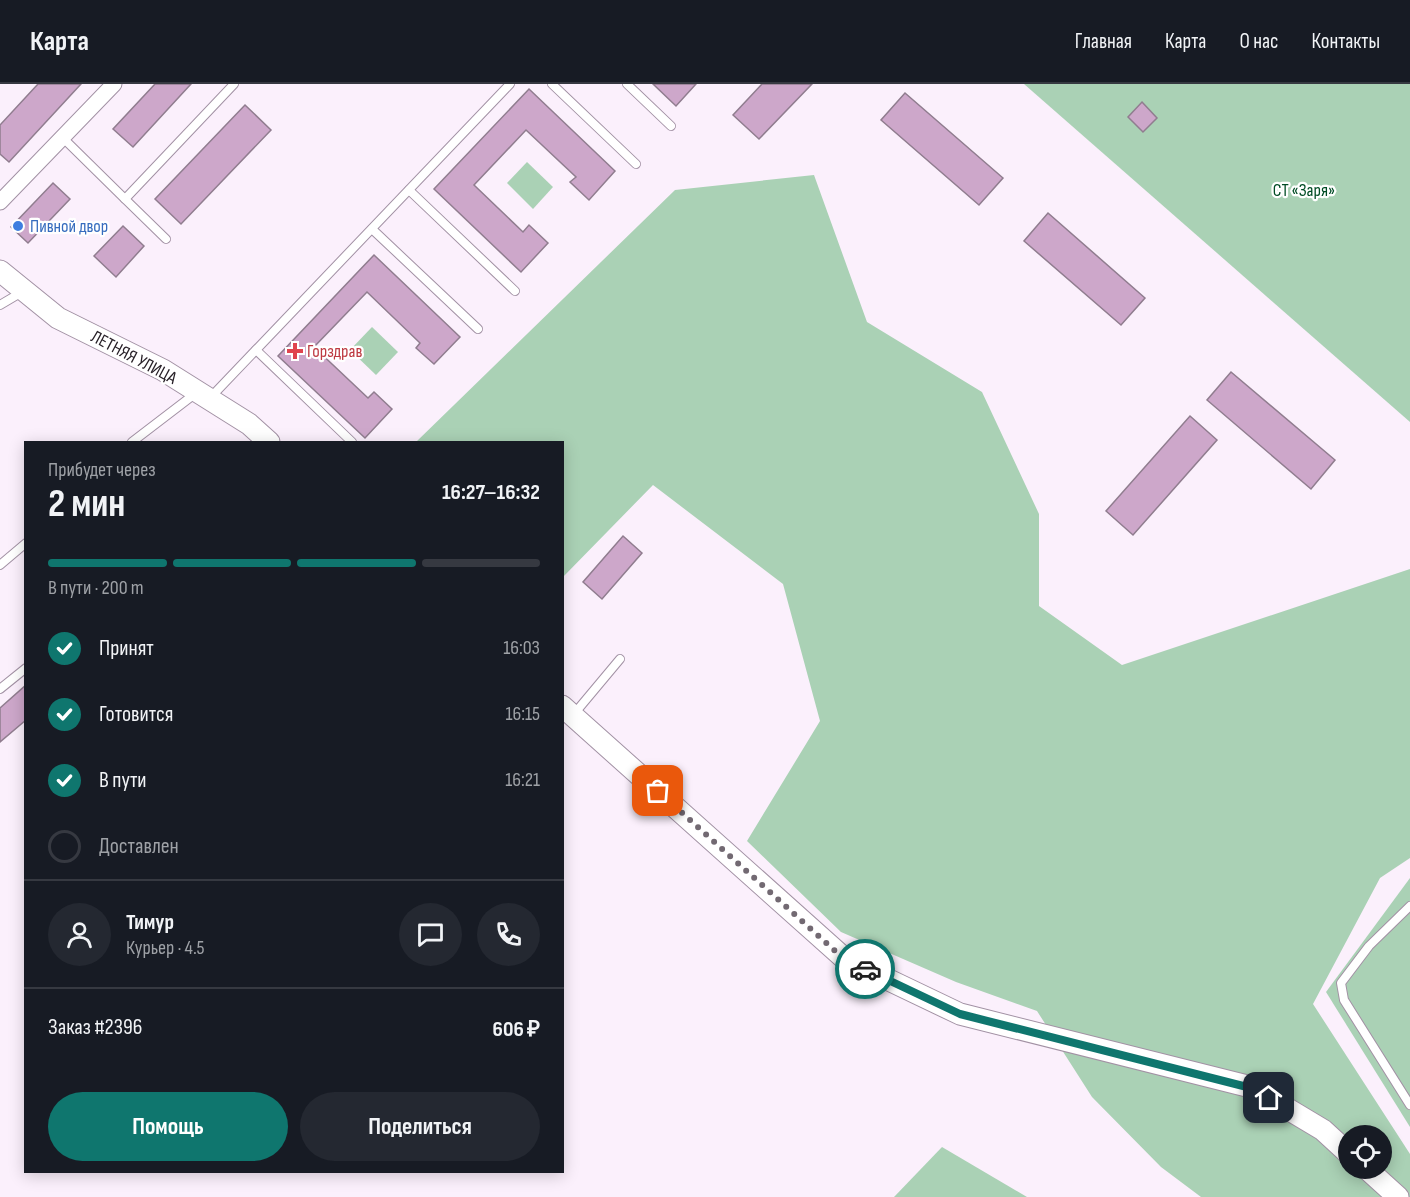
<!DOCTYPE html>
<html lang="ru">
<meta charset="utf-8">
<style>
:root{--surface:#171b24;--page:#242831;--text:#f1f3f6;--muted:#9ea1a6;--line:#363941;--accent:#0f766e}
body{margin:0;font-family:"Sofia Sans Condensed",sans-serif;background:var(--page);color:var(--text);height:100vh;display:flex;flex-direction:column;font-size:22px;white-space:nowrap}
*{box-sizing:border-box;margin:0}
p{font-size:20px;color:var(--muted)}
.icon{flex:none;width:33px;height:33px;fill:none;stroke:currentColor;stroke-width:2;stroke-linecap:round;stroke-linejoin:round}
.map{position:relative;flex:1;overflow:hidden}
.details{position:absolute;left:24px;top:357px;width:540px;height:732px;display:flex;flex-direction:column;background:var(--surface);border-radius:0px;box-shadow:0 3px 15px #0003}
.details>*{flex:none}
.buttons{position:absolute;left:1338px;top:1041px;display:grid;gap:12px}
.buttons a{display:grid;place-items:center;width:54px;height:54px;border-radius:50%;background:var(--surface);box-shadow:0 3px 15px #0003;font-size:30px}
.pin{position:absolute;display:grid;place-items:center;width:51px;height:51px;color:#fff;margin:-26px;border-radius:12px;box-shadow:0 3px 9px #0006}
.courier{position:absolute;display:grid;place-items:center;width:60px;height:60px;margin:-30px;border:4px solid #0f766e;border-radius:50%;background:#fff;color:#222;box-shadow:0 2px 8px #0007}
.headline em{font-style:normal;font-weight:700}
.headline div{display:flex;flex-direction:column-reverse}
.headline{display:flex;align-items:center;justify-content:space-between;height:102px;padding:0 24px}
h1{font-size:39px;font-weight:700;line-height:45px}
.bar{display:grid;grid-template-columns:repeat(4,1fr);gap:9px 6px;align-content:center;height:72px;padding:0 24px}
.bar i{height:8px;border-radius:4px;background:var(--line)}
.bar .on{background:var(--accent)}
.bar p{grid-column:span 4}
.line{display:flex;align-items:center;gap:15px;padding:0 24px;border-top:2px solid var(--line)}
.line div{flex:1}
.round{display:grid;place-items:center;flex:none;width:63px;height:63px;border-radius:32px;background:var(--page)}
ol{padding:0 24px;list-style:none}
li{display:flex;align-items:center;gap:18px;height:66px}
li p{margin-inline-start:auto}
li .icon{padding:6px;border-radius:50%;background:var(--accent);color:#fff;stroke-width:4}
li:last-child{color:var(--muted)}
li i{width:33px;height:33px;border:3px solid var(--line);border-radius:50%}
.action{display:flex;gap:12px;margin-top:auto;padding:12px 24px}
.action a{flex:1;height:69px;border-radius:36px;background:var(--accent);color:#fff;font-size:24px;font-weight:700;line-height:69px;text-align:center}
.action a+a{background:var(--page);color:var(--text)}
header{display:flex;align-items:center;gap:36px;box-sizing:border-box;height:84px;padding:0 30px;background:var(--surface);border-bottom:2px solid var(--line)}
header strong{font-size:28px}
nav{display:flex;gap:33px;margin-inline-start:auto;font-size:21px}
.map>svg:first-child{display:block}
</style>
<header>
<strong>Карта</strong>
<nav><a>Главная</a><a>Карта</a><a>О нас</a><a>Контакты</a></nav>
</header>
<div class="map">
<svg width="1410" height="1113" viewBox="0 0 1410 1113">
<rect width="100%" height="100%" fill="#fbf0fc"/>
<g fill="#aad1b5" fill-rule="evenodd">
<path d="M1024 0H1410V338Z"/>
<path d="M527 78 553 103 533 125 507 99Z"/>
<path d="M814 91 867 238 982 308 1039 430V522L1122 581 1410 485V774L1380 794 1313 920 1410 1070V1113H1201L1161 1083 1092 1013 1037 927 956 898 841 848 747 757 820 637 783 500 653 401 563 493 562 358H416L675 106ZM1348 1052H1382V1084H1348Z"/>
<path d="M372 243 398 268 376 291 350 266Z"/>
<path d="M1410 794V1043L1326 908Z"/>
<path d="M942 1063 1027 1113H894Z"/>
</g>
<g fill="#cda7ca" stroke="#907d8f" stroke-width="1.5">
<path d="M38 0H81L9 78 0 70V41Z"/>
<path d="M155 0H191L133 63 113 45Z"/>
<path d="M653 0H696L676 22Z"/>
<path d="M762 0H812L759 55 733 31Z"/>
<path d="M529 5 615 87 589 116 570 98 576 93 526 46 474 101 523 148 529 141 548 159 521 188 434 105Z"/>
<path d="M905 9 1003 94 979 121 881 36Z"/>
<path d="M1142 18 1157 34 1143 48 1128 33Z"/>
<path d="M245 21 271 46 181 140 155 115Z"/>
<path d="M53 99 70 115 28 159 11 143Z"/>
<path d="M1048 129 1145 214 1121 241 1024 157Z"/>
<path d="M123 142 144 162 116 193 94 172Z"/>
<path d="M374 171 460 253 434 280 416 264 420 259 367 208 314 263 368 314 374 308 392 325 365 354 278 272Z"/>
<path d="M1231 288 1335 376 1311 405 1207 316Z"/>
<path d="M1190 332 1217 356 1133 451 1106 427Z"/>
<path d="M623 452 642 469 602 515 583 498Z"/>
<path d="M26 601V636L0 658V624Z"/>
</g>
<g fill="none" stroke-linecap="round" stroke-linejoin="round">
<defs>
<g id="lane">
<path d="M552 0 636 80"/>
<path d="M627 0 671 42"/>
<path d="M62 53 125 115 234 0"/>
<path d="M409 106 515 207"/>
<path d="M125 115 166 155"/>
<path d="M372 145 478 245"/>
<path d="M0 221 22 208"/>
<path d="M256 266 352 358"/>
<path d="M210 314 510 0"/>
<path d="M132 358 196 309"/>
<path d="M0 481 26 459"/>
<path d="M0 605 26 584"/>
<path d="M574 630 620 575"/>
<path d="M1410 822 1369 862 1341 899 1344 916 1410 1021"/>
</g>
<path id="street" d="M0 118 114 0"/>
<g id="secondary">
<path d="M0 187 58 234 163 286 249 340 269 358"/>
<path d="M562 622 845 875 960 930 1251 1003 1323 1046 1348 1069"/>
<path d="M1366 1084 1398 1113"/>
</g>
</defs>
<use href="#lane" stroke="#a291a4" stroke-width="10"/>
<use href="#street" stroke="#a291a4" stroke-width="17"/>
<use href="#secondary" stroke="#a291a4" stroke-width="23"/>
<use href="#lane" stroke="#fff" stroke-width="8"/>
<use href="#street" stroke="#fff" stroke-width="15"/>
<use href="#secondary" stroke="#fff" stroke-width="21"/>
</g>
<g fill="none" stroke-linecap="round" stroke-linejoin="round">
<path stroke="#726972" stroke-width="6" stroke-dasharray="0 10.8" d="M658 707 844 875 865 885"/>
<path stroke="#0f766e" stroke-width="8" d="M865 885 960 930 1251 1004 1269 1014"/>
</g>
<circle fill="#3f7fe0" stroke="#fff" stroke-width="2" cx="18" cy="142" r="6"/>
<path fill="#e0444e" stroke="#fff" stroke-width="2" d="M292 258h6v6h6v6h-6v6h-6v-6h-6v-6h6z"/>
<g text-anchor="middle" stroke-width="4.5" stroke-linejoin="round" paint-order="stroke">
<g font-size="18" fill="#004c25" stroke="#fff">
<text x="1304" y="112">СТ «Заря»</text>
</g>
<g font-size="18" fill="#366cbe" stroke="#fff" text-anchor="start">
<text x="30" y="148">Пивной двор</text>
</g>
<g font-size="18" fill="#be3a42" stroke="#fff" text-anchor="start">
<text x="307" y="273">Горздрав</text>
</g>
<g font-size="18" fill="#282128" stroke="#fff">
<text transform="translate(134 273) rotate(28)" y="6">ЛЕТНЯЯ УЛИЦА</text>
</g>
</g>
</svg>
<div class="buttons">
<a><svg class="icon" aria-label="locate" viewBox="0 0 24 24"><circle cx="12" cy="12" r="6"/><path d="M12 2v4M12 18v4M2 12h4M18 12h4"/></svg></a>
</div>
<div class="pin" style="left:658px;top:707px;background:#ea580c"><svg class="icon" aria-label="bag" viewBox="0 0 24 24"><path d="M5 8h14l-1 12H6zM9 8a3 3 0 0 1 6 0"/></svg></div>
<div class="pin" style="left:1269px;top:1014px;background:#1f2937"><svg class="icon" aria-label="home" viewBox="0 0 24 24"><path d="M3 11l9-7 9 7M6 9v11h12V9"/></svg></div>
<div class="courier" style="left:865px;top:885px"><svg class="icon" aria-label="car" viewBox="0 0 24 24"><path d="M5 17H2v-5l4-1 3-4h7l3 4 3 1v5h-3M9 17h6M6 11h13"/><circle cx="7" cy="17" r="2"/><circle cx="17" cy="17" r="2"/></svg></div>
<section class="details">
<div class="headline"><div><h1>2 мин</h1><p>Прибудет через</p></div><em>16:27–16:32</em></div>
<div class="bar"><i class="on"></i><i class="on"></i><i class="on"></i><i></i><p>В пути · 200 m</p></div>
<ol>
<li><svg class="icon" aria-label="check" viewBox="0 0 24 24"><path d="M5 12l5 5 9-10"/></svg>Принят<p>16:03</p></li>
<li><svg class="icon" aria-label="check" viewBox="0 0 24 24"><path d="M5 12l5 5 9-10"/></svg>Готовится<p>16:15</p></li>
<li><svg class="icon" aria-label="check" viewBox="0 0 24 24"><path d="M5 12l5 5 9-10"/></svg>В пути<p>16:21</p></li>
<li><i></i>Доставлен</li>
</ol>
<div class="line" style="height:108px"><a class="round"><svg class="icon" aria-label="person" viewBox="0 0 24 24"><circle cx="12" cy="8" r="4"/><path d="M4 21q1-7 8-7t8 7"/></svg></a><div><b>Тимур</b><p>Курьер · 4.5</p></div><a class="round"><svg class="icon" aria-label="chat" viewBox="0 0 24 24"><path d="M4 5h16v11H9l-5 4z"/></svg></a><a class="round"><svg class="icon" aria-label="phone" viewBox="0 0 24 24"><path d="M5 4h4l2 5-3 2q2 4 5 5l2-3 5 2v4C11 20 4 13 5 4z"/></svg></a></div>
<div class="line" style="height:78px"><div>Заказ #2396</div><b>606 ₽</b></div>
<div class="action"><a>Помощь</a><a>Поделиться</a></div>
</section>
</div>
